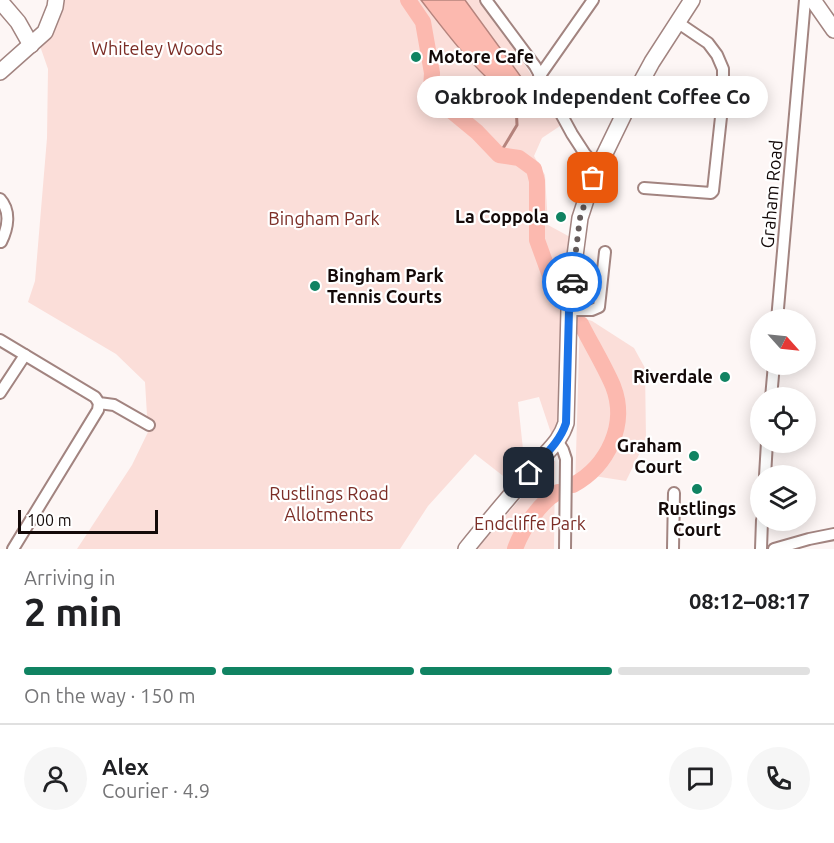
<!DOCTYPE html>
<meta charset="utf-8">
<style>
:root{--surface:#fff;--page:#f6f6f6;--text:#202124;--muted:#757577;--line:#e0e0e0;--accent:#108362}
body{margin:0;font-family:Ubuntu,sans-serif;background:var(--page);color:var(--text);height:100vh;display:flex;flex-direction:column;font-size:22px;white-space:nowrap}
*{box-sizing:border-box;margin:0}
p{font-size:20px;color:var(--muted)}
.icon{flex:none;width:33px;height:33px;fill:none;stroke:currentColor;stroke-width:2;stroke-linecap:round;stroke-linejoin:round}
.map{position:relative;height:549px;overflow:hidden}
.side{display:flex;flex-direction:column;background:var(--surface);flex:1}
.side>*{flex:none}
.needle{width:39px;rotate:117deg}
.buttons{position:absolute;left:750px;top:309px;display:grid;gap:12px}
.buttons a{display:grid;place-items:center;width:66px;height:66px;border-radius:50%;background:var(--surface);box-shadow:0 3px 15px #0003;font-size:30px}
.scale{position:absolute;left:18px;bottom:15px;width:140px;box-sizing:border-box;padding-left:6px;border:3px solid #130908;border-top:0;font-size:16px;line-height:21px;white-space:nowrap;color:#130908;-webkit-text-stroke:4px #fff;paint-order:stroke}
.pin{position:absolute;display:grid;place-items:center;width:51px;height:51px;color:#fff;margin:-26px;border-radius:12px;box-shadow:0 3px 9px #0006}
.courier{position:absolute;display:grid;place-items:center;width:60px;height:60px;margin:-30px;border:4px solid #1a73e8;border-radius:50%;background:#fff;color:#222;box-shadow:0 2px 8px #0007}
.bubble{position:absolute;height:42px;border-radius:21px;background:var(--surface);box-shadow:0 3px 15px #0003;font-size:20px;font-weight:700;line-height:42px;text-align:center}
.head em{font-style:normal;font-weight:700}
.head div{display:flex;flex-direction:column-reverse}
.head{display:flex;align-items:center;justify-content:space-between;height:102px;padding:0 24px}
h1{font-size:39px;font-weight:700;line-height:45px}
.bar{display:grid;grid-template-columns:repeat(4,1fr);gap:9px 6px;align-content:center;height:72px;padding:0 24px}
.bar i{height:8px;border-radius:4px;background:var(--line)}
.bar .on{background:var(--accent)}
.bar p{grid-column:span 4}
.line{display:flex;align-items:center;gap:15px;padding:0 24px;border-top:2px solid var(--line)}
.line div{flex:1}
.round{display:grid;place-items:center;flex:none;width:63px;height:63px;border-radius:32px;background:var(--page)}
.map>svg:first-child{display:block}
</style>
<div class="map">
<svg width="834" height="549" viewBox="0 0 834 549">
<rect width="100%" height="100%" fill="#fdf6f5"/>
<g fill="#fbded9">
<path d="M59 0H481L492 14 563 124 542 138 534 156 545 175 548 225 572 238 564 424 554 442 539 397 518 402 524 459 507 479 475 454 428 506 400 549H77L132 465 148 432 145 382 116 354 28 302 35 281 47 138 48 69 40 46Z"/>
<path d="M580 317 592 321 634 348 645 368 646 440 626 481 594 476 575 489Z"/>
<path d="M553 461H555L554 549H477Z"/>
</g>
<path fill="#fcb9af" stroke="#b6847d" stroke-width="1.5" d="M421 0H465L524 81 530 97 524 108C514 103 507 96 498 88 468 62 445 31 421 0Z"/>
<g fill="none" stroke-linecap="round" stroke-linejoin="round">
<path stroke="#b6847d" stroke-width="3" d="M499 155 517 125 516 104"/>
<g stroke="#fcb9af" stroke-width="16">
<path d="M408 0 423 22 432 73 431 89 437 99 477 132 499 155 519 158 534 169 537 181V240L557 295"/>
<path d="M573 485C608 466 628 424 613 386 604 365 591 344 581 324"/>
<path d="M515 549C522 529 540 502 558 492"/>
</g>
<defs>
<g id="street">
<path d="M486 0 535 66 572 134 585 154 597 167"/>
<path d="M539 77 593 0"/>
<path d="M644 188 711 193 713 191 721 117 723 83V69L717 55 708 43 677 22"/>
<path d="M0 199C11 211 8 228 1 242"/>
<path d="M569 310H592L599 307 605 252"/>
<path d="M777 320 805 0"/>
<path d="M0 340 95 397 99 403 114 405 149 425"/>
<path d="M0 393 25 355"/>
<path d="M771 398 774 364"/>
<path d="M558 442 563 450 566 459 565 549"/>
<path d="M765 476 767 442"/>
<path d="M13 549 98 410 99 403"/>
<path d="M673 549 674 493"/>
<path d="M761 549 762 520"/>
<path d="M774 549 809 539 834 534"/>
</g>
<g id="secondary">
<path d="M813 0 834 30"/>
<path d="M0 1 18 22 31 45"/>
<path d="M0 72 45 32 55 7 56 0"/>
<path d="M466 549C489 520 513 493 536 465 548 450 560 442 566 423L569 310 575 256 580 218 593 178 627 108 652 62 692 0"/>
</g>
</defs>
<use href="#street" stroke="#a28480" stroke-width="14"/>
<use href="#secondary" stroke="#a28480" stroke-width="18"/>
<use href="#street" stroke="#fff" stroke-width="10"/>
<use href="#secondary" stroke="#fff" stroke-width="15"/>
</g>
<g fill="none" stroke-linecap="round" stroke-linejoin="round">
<path stroke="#655c5b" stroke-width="6" stroke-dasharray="0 10.8" d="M572 282 580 218 593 178"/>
<path stroke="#1a73e8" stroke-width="8" d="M529 473C543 456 559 444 566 423L569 310 572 282"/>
</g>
<g fill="#108362" stroke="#fff" stroke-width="2">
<circle cx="416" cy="57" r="6"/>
<circle cx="561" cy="217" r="6"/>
<circle cx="315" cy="286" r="6"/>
<circle cx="725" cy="377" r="6"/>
<circle cx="694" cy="456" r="6"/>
<circle cx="697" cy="489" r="6"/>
</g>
<g text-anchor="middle" stroke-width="4.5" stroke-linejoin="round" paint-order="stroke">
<g font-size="18" fill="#7b2d26" stroke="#fff">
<text x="157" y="55">Whiteley Woods</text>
<text x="324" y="225">Bingham Park</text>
<text x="329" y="500">Rustlings Road<tspan x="329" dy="21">Allotments</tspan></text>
<text x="530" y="530">Endcliffe Park</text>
</g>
<g font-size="18" font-weight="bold" fill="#130908" stroke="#fff" text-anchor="end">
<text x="428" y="63" text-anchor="start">Motore Cafe</text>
<text x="549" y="223">La Coppola</text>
<text x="327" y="282" text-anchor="start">Bingham Park<tspan x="327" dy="21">Tennis Courts</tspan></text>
<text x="713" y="383">Riverdale</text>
<text x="682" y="452">Graham<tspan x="682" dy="21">Court</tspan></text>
<text x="697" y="515" text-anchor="middle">Rustlings<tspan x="697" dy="21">Court</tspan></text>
</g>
<g font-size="18" fill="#130908" stroke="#fff">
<text transform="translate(772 194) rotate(-85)" y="6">Graham Road</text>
</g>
</g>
</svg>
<div class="buttons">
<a><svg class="needle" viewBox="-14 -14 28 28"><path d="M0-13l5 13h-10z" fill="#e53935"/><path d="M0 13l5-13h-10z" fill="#757577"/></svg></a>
<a><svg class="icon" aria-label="locate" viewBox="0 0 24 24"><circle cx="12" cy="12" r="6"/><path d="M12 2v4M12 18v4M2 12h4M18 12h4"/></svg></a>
<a><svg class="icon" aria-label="layers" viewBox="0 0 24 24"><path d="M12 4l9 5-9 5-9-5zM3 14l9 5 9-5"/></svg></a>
</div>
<div class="scale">100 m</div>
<div class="pin" style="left:593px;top:178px;background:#ea580c"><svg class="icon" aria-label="bag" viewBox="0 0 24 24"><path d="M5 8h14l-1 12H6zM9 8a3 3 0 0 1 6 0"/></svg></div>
<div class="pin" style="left:529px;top:473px;background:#1f2937"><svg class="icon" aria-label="home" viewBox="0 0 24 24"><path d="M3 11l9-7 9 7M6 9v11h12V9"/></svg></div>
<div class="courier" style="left:572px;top:282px"><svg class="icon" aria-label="car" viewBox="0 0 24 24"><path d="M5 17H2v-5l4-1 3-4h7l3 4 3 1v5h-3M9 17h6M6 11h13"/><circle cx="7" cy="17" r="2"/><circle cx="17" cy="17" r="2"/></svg></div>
<div class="bubble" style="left:417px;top:76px;width:351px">Oakbrook Independent Coffee Co</div>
</div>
<section class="side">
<div class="head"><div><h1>2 min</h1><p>Arriving in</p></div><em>08:12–08:17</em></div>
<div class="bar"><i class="on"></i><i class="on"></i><i class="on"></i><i></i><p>On the way · 150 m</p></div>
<div class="line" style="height:108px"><a class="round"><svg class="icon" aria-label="person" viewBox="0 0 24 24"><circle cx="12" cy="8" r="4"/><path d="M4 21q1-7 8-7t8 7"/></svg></a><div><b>Alex</b><p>Courier · 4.9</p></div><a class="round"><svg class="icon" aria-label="chat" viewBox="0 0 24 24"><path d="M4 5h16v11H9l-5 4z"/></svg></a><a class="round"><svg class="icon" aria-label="phone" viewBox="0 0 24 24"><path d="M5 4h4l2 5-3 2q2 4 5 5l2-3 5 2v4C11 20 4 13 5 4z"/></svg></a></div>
</section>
